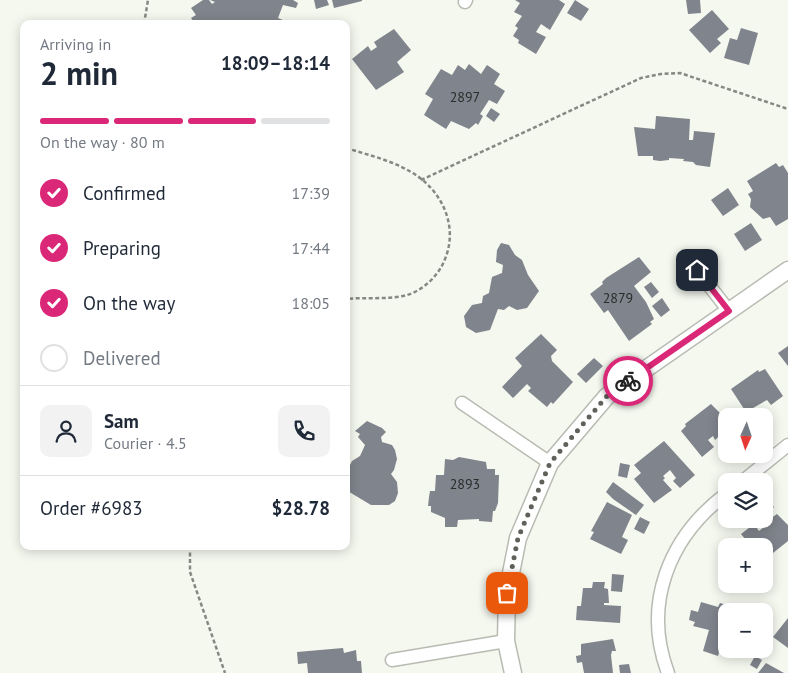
<!DOCTYPE html>
<meta charset="utf-8">
<style>
:root{--surface:#fff;--page:#f2f2f3;--text:#1f2937;--muted:#747a83;--line:#e0e1e3;--accent:#db2777}
body{margin:0;font-family:"PT Sans",sans-serif;background:var(--page);color:var(--text);height:100vh;display:flex;flex-direction:column;font-size:19px;white-space:nowrap}
*{box-sizing:border-box;margin:0}
p{font-size:16px;color:var(--muted)}
.icon{flex:none;width:28px;height:28px;fill:none;stroke:currentColor;stroke-width:2;stroke-linecap:round;stroke-linejoin:round}
.map{position:relative;flex:1;overflow:hidden}
.panel{position:absolute;left:20px;top:20px;width:330px;height:530px;display:flex;flex-direction:column;background:var(--surface);border-radius:10px;box-shadow:0 2px 12px #0003}
.panel>*{flex:none}
.needle{width:32px;rotate:183deg}
.buttons{position:absolute;left:718px;top:408px;display:grid;gap:10px}
.buttons a{display:grid;place-items:center;width:55px;height:55px;border-radius:10px;background:var(--surface);box-shadow:0 2px 12px #0003;font-size:25px}
.pin{position:absolute;display:grid;place-items:center;width:42px;height:42px;color:#fff;margin:-21px;border-radius:10px;box-shadow:0 2px 8px #0006}
.courier{position:absolute;display:grid;place-items:center;width:50px;height:50px;margin:-25px;border:4px solid #db2777;border-radius:50%;background:#fff;color:#222;box-shadow:0 1px 6px #0007}
.overview em{font-style:normal;font-weight:700}
.overview div{display:flex;flex-direction:column-reverse}
.overview{display:flex;align-items:center;justify-content:space-between;height:85px;padding:0 20px}
h1{font-size:32px;font-weight:700;line-height:38px}
.bar{display:grid;grid-template-columns:repeat(4,1fr);gap:8px 5px;align-content:center;height:60px;padding:0 20px}
.bar i{height:6px;border-radius:4px;background:var(--line)}
.bar .selected{background:var(--accent)}
.bar p{grid-column:span 4}
.line{display:flex;align-items:center;gap:12px;padding:0 20px;border-top:1px solid var(--line)}
.line div{flex:1}
.round{display:grid;place-items:center;flex:none;width:52px;height:52px;border-radius:10px;background:var(--page)}
ol{padding:0 20px;list-style:none}
li{display:flex;align-items:center;gap:15px;height:55px}
li p{margin-inline-start:auto}
li .icon{padding:5px;border-radius:50%;background:var(--accent);color:#fff;stroke-width:4}
li:last-child{color:var(--muted)}
li i{width:28px;height:28px;border:2px solid var(--line);border-radius:50%}
.map>svg:first-child{display:block}
</style>
<div class="map">
<svg width="788" height="673" viewBox="0 0 788 673">
<rect width="100%" height="100%" fill="#f5f8ef"/>
<g fill="#80848c">
<path d="M203 0H209L212 4 215 2 210 0H293L298 3 296 8 283 5 278 18 285 21V24H195L191 18 196 15 191 8Z"/>
<path d="M314 0H327L329 5 316 9Z"/>
<path d="M332 0H362V1L334 8Z"/>
<path d="M515 0H559L565 4 550 30 541 24 536 32 546 37 536 54 518 43 519 40 513 36 518 28 515 26 522 16 514 12 520 3Z"/>
<path d="M575 0 589 9 581 21 567 13Z"/>
<path d="M686 0H700L701 13 688 14Z"/>
<path d="M712 10 729 29 717 39 721 43 710 53 689 30Z"/>
<path d="M741 28 758 33 749 65 724 58 730 38 737 40Z"/>
<path d="M394 29 411 50 397 62 404 72 376 90 352 59 368 46 371 51 377 47 374 42Z"/>
<path d="M469 64 481 74 487 65 500 74 494 84 505 91 497 104 489 100 480 114 483 116 478 125 476 123 469 129 451 121 446 129 424 115 433 99 425 94 441 69 452 75 458 65 465 70Z"/>
<path d="M491 108 500 114 494 122 486 116Z"/>
<path d="M656 116 690 119 689 140H693L694 131 715 133 710 167 696 165 693 162 683 161 684 159 669 158V160L660 161 653 160V156H638L634 127 655 129Z"/>
<path d="M776 163 779 167 783 165 788 173V219L776 226 770 217 763 219 750 207 751 199 748 194 753 191 747 181Z"/>
<path d="M728 188 739 205 723 216 711 200Z"/>
<path d="M751 223 762 240 745 251 734 234Z"/>
<path d="M501 243 509 245 515 255 522 260 528 275 539 291 527 308 517 310 509 306 504 310 498 309 490 330 476 333 466 327 464 316 472 305 482 303 483 296 489 293 492 277 502 273 503 265 496 262 497 250Z"/>
<path d="M639 257 651 272 634 286 646 302 654 319 650 322 652 324 629 341 608 310 604 313 590 294 603 284 602 282 606 278Z"/>
<path d="M651 282 659 292 652 298 644 287Z"/>
<path d="M662 298 670 310 661 317 652 306Z"/>
<path d="M541 334 557 350 551 356 552 361 573 382 553 404 551 402 547 407 528 391 531 388 527 384 513 398 502 387 522 366 515 358Z"/>
<path d="M788 346V366L778 353Z"/>
<path d="M594 358 603 366 586 383 577 374Z"/>
<path d="M765 369 783 396 771 405 767 400 746 412 731 389 758 370 759 372Z"/>
<path d="M711 404 723 416 726 430 715 440 713 436 708 440 714 447 702 457 681 431 686 426 685 424Z"/>
<path d="M367 421 382 428 386 432 381 437 382 442 392 445 395 450 397 459 394 470 391 474 397 482 398 493 395 501 389 505H371L346 490V465H350L352 461 360 456 365 445 358 437 360 434 355 431Z"/>
<path d="M664 441 695 475 680 488 673 481 676 478 670 470 663 476 665 478 663 480 672 490 654 503 634 479 641 473 634 465Z"/>
<path d="M459 457 486 462 487 469H495V475H499L498 503 495 511H493L492 522 479 521V519L458 520 457 527H445V518L431 512V506H428L429 497 430 491H435L436 475H444L445 459 453 460Z"/>
<path d="M620 463 630 465 627 478 618 476Z"/>
<path d="M613 482 644 505 636 515 613 499 606 492Z"/>
<path d="M767 499 774 507 764 515V502Z"/>
<path d="M607 502 632 515 622 537 628 540 621 554 590 539 594 532 591 531Z"/>
<path d="M777 514 788 525V541L768 557 767 555 764 558V546H751L741 534 754 524 759 531 764 527 761 525Z"/>
<path d="M640 517 650 522 644 534 634 529Z"/>
<path d="M612 574 624 575 622 592 611 591Z"/>
<path d="M593 582H605L604 588 608 589 609 603H604V605L621 606 620 623 576 620 577 606H581L583 588H592Z"/>
<path d="M701 602 718 607 720 603 733 607 732 611H726V629L718 656 703 651 709 630 693 626 695 622 689 620 691 610 698 612Z"/>
<path d="M788 618V648L773 637Z"/>
<path d="M767 633 770 646 764 648V634Z"/>
<path d="M613 639 616 651H612L611 655 613 673H584L582 662 577 663 576 656 581 655V644Z"/>
<path d="M343 648 344 653 356 650 357 661H361L362 673H308L307 663 298 664 297 652Z"/>
<path d="M755 656 762 660 757 669 750 665Z"/>
<path d="M766 663 784 673H758Z"/>
<path d="M629 664 631 673H620L619 665Z"/>
</g>
<g fill="none" stroke-linecap="round" stroke-linejoin="round">
<defs>
<g id="minor">
<path d="M465 2 466 0"/>
<path d="M697 270 729 311"/>
<path d="M462 403 550 463"/>
<path d="M743 481 788 445"/>
<path d="M392 660 506 641"/>
<path d="M668 673C642 604 669 537 726 494"/>
</g>
<path id="tertiary" d="M513 673 506 641 507 593 518 538 550 463 607 396 788 270"/>
</defs>
<use href="#minor" stroke="#b8bbb2" stroke-width="15"/>
<use href="#tertiary" stroke="#b8bbb2" stroke-width="19"/>
<g stroke="#868882" stroke-width="2.5" stroke-dasharray="4 2.5" stroke-linecap="butt">
<path d="M144 24 148 0"/>
<path d="M346 148C368 155 391 160 411 172 441 189 459 225 445 259 439 275 424 290 407 295 388 300 366 297 346 299"/>
<path d="M421 180 641 78 661 74 680 73 788 109"/>
<path d="M190 546V572L225 673"/>
</g>
<use href="#minor" stroke="#fff" stroke-width="12"/>
<use href="#tertiary" stroke="#fff" stroke-width="16"/>
</g>
<g fill="none" stroke-linecap="round" stroke-linejoin="round">
<path stroke="#5f615b" stroke-width="5" stroke-dasharray="0 9" d="M507 593 518 538 550 463 607 396 628 381"/>
<path stroke="#db2777" stroke-width="6" d="M628 381 729 311 697 270"/>
</g>
<g text-anchor="middle" stroke-width="5" stroke-linejoin="round" paint-order="stroke">
<g font-size="14" fill="#2a2c2c">
<text x="465" y="102">2897</text>
<text x="618" y="303">2879</text>
<text x="465" y="489">2893</text>
</g>
</g>
</svg>
<div class="buttons">
<a><svg class="needle" viewBox="-14 -14 28 28"><path d="M0-13l5 13h-10z" fill="#e53935"/><path d="M0 13l5-13h-10z" fill="#747a83"/></svg></a>
<a><svg class="icon" aria-label="layers" viewBox="0 0 24 24"><path d="M12 4l9 5-9 5-9-5zM3 14l9 5 9-5"/></svg></a>
<a>+</a>
<a>−</a>
</div>
<div class="pin" style="left:507px;top:593px;background:#ea580c"><svg class="icon" aria-label="bag" viewBox="0 0 24 24"><path d="M5 8h14l-1 12H6zM9 8a3 3 0 0 1 6 0"/></svg></div>
<div class="pin" style="left:697px;top:270px;background:#1f2937"><svg class="icon" aria-label="home" viewBox="0 0 24 24"><path d="M3 11l9-7 9 7M6 9v11h12V9"/></svg></div>
<div class="courier" style="left:628px;top:381px"><svg class="icon" aria-label="bike" viewBox="0 0 24 24"><circle cx="6" cy="16" r="4"/><circle cx="18" cy="16" r="4"/><path d="M6 16l4-8h5l3 8M10 8l3 8H6M13 5h3"/></svg></div>
<section class="panel">
<div class="overview"><div><h1>2 min</h1><p>Arriving in</p></div><em>18:09–18:14</em></div>
<div class="bar"><i class="selected"></i><i class="selected"></i><i class="selected"></i><i></i><p>On the way · 80 m</p></div>
<ol>
<li><svg class="icon" aria-label="check" viewBox="0 0 24 24"><path d="M5 12l5 5 9-10"/></svg>Confirmed<p>17:39</p></li>
<li><svg class="icon" aria-label="check" viewBox="0 0 24 24"><path d="M5 12l5 5 9-10"/></svg>Preparing<p>17:44</p></li>
<li><svg class="icon" aria-label="check" viewBox="0 0 24 24"><path d="M5 12l5 5 9-10"/></svg>On the way<p>18:05</p></li>
<li><i></i>Delivered</li>
</ol>
<div class="line" style="height:90px"><a class="round"><svg class="icon" aria-label="person" viewBox="0 0 24 24"><circle cx="12" cy="8" r="4"/><path d="M4 21q1-7 8-7t8 7"/></svg></a><div><b>Sam</b><p>Courier · 4.5</p></div><a class="round"><svg class="icon" aria-label="phone" viewBox="0 0 24 24"><path d="M5 4h4l2 5-3 2q2 4 5 5l2-3 5 2v4C11 20 4 13 5 4z"/></svg></a></div>
<div class="line" style="height:65px"><div>Order #6983</div><b>$28.78</b></div>
</section>
</div>
